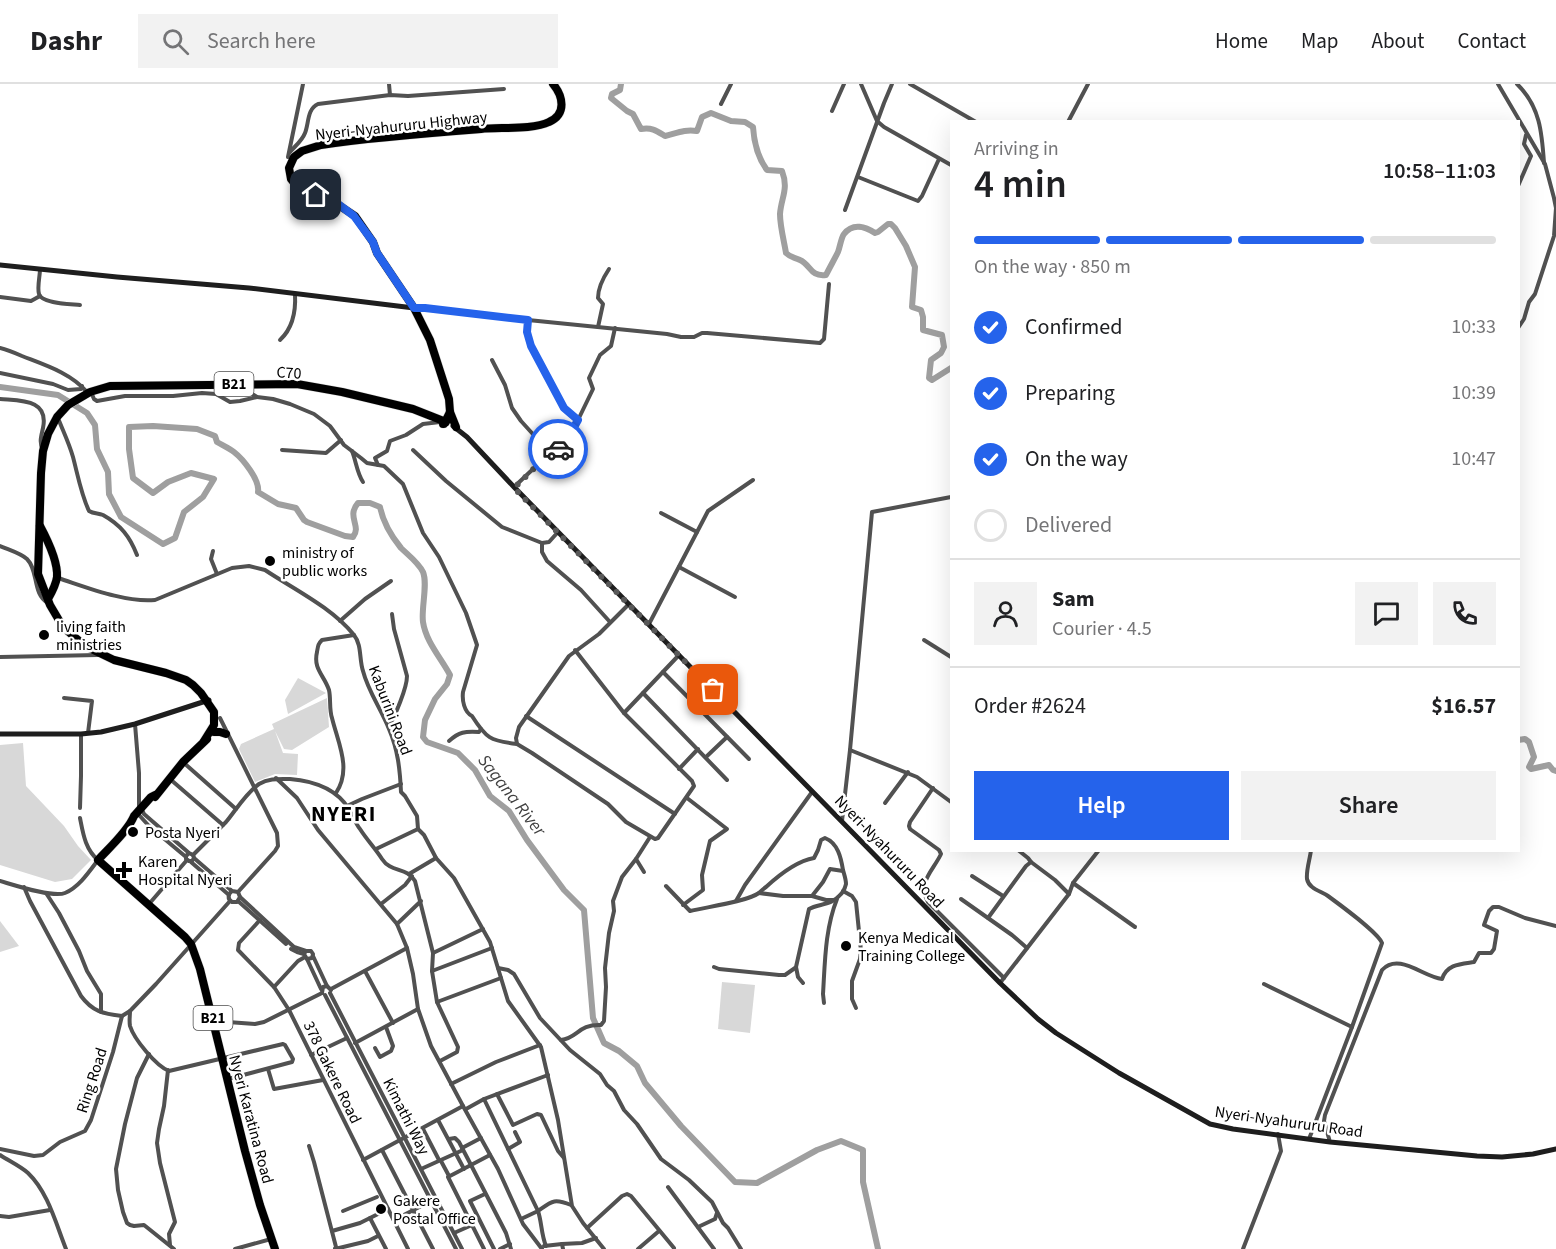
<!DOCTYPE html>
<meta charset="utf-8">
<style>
:root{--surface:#fff;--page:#f2f2f2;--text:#202124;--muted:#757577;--line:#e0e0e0;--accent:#2563eb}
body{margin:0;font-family:"Source Sans 3",sans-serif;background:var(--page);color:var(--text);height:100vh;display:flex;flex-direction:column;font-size:22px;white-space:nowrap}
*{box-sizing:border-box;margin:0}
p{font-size:20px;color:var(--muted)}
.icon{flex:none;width:33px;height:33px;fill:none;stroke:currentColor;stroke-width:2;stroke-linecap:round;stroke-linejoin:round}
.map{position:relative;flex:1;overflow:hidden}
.panel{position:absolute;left:950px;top:36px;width:570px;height:732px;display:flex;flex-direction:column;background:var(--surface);border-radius:0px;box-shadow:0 6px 24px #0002}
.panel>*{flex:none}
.pin{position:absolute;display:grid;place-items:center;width:51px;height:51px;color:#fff;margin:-26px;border-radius:12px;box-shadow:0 3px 9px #0006}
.courier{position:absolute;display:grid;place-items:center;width:60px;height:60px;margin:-30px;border:4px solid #2563eb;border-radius:50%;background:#fff;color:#222;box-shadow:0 2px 8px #0007}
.head em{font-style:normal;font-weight:600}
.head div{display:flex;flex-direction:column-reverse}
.head{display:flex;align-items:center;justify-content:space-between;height:102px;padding:0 24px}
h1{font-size:39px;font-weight:600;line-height:45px}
.bar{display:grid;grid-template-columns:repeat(4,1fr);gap:9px 6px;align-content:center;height:72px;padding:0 24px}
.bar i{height:8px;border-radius:4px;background:var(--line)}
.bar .on{background:var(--accent)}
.bar p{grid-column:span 4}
.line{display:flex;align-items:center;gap:15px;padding:0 24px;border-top:2px solid var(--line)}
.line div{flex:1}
.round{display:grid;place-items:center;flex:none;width:63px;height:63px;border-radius:0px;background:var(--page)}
ol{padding:0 24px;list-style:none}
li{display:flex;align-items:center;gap:18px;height:66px}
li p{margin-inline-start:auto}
li .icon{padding:6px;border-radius:50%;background:var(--accent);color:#fff;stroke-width:4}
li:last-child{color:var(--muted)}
li i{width:33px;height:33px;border:3px solid var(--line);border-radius:50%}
.action{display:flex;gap:12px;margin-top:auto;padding:12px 24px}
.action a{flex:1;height:69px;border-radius:0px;background:var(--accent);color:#fff;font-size:24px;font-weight:600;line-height:69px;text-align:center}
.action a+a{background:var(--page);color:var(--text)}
header{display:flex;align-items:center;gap:36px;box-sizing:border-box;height:84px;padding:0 30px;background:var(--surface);border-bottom:2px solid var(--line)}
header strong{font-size:28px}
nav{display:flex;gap:33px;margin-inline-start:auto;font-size:21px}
.search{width:420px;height:54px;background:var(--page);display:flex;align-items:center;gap:15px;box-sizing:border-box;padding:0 21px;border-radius:0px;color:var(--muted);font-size:22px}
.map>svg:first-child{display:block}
</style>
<header>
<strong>Dashr</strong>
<div class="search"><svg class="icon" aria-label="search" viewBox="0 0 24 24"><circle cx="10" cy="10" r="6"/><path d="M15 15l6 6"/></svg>Search here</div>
<nav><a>Home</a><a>Map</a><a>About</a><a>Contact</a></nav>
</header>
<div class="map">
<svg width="1556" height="1165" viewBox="0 0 1556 1165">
<rect width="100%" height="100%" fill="#fff"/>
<g fill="#d8d8d8">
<path d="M298 594 326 609 288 630 285 616Z"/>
<path d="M327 614 329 643 292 666 284 665 275 647 283 669 298 670 297 691 275 690 255 698 239 665 241 660 274 645 272 640Z"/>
<path d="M23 659 26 702 64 742 78 762 91 776 72 795 55 798 0 781V661Z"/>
<path d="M0 837 19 862 0 868Z"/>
<path d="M722 898 755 901 750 949 718 945Z"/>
</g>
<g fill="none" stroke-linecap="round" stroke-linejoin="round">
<g stroke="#9f9f9f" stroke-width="6">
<path d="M621 0 620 6 612 10 611 14 627 27 633 30 641 45C652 43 657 47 665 52 677 49 685 45 697 47L702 33 711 29 731 37 745 38 753 43C754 58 758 74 767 86L782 87C789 105 781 114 780 130 780 142 784 157 786 169 791 174 794 173 800 176 811 181 810 193 826 191 830 183 834 176 838 168 840 163 841 154 844 150 853 138 866 143 875 149L878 148 888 140H891L895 144 906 162 915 183 912 223 921 226 923 233V246L942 251 944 263 941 269 931 276 929 294 932 296 951 284"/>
<path d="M0 303 58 311 87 329 95 341 97 365 108 388 109 410 121 433 163 460 175 454 184 428 203 413 214 395 191 389 168 398 153 409 133 394 129 365V343L153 342 197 345 215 352 217 358C222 361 229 364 234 368 243 375 260 396 258 408L278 420 296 424 304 436 307 438 345 452 353 453C362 442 346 433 358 419H370L380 423C383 438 392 453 401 464 408 471 418 478 423 488 428 500 421 525 423 538 426 558 441 574 450 591L447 600 435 615 425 636 423 653 427 658 458 669 475 686 490 712 509 727 527 756 564 806 584 826 593 934 604 959 619 967 637 982 645 999 681 1042 735 1098 757 1099 817 1066 841 1057 863 1066V1098L878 1165"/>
<path d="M1518 656 1525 655 1529 658 1534 673 1529 683 1531 685 1549 681 1553 686 1556 687"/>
</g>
<defs>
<g id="highway">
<path d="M450 328 456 343"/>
<path d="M443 340H444L450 328 449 315 430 256 414 224 377 169 373 158 355 132 337 120 299 105 291 95 289 84 294 73 302 67 321 61C374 53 428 49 481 45 499 43 533 46 549 38 567 30 563 12 553 0"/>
<path d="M40 442C47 455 58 478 57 493 56 501 52 508 48 515"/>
<path d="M214 648H220L226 650"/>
<path d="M204 657 214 641V628L201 609 193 601 186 596 166 589 114 576 85 562 63 543 50 521 38 490 41 389 43 367 48 350 57 333 68 321 90 308 110 302 297 300 342 308 413 325 446 338"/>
<path d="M155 711 151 713 134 732C128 747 109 764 98 776L185 853 191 860 200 885 245 1067 260 1121 275 1165"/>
<path d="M155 713 183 678 207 655"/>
</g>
</defs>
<use href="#highway" stroke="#dbdbdb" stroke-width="9"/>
<g stroke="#515151" stroke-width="4">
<path d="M389 0 390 11"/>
<path d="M861 0 877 37 884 43 951 81"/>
<path d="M910 0 976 38"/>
<path d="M1498 0 1545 80 1554 114 1556 124 1554 152 1535 210 1529 218 1524 235 1518 244"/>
<path d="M1517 0C1540 22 1542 49 1544 79"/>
<path d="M721 20 731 0"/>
<path d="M832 27 844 0"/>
<path d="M1068 38 1088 0"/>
<path d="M290 68C295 62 302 57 305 49 309 39 307 25 318 20L390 11 408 12 504 5"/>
<path d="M288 73 303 0"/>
<path d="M858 93 918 117 922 112 939 75"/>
<path d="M1518 102 1531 72 1524 60 1526 51"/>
<path d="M845 126 884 19 892 0"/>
<path d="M40 185C40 192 37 203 39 210 42 220 71 220 80 221"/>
<path d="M0 213 31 217 40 212"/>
<path d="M414 224H425L528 236 667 250 681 253H694L702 249H707L820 259 824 255 829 200"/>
<path d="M598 243 603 220 598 214C598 203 603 194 609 185"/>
<path d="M280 256C293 244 296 228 295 210"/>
<path d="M0 264C8 266 15 269 22 272 45 281 71 289 87 308"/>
<path d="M492 276 505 301 512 324 521 337 550 369"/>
<path d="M0 289 53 300 68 306 81 305 82 302"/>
<path d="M240 302 257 313 273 315 290 320 314 330 330 342 344 361 361 374 367 379 384 382 403 400 423 449 439 473 466 529 476 558 477 561 463 608C462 616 464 628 472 632 486 654 490 657 517 660"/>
<path d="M91 308 94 315 97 317 125 312H173L202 309 216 310 230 318 240 317 257 313"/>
<path d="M0 315C21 317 49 315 43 344 41 353 39 358 43 367"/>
<path d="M58 334C63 347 69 359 73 373 78 392 81 410 89 427 94 430 98 429 103 431 121 441 130 453 137 471"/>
<path d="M578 336 593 305 589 294 600 271 611 262 615 244"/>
<path d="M282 366 326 369 341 356"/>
<path d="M413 366 446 397 502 443 542 459 549 458 558 448"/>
<path d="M352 367C356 377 357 389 363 398"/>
<path d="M378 381 375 374 387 367 390 357 406 351 423 340 440 338"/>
<path d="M514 403 550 369 564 361 578 336 564 324 531 262 527 248 528 237"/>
<path d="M661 429 697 448"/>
<path d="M542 459V468L547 477 581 506 610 538"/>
<path d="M0 462C9 466 20 469 27 475 39 487 32 510 48 519"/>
<path d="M213 467 211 475 217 490"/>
<path d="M679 483 735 513"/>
<path d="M58 494C86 503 126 519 155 516L232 484 249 482 265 486C295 506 331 523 354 551 362 561 359 575 363 587 368 607 381 625 389 645 398 666 400 686 401 708L405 712 417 732 418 745 424 751 436 774 454 794 490 858 508 917 541 963 558 1036 572 1122 583 1139 604 1165"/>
<path d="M629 520 599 550 569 572 519 643 516 654 517 660 532 669 608 720 626 738 655 755 658 754 694 702 692 697 624 629 679 571"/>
<path d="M340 537 365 515 391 497"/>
<path d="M649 540 708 427 753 396"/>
<path d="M924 556 951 573"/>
<path d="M575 566 624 629"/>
<path d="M0 573 98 571"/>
<path d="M663 588 749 675"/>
<path d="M643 609 727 696"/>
<path d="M64 614 92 617 88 649"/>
<path d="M526 632 675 730"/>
<path d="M220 634 277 749 278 762 275 767 238 808"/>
<path d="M135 640 139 689V731L149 742 186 773"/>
<path d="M389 642C395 632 407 604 407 592L394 545 392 530"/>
<path d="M449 657C459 648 465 647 479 648L481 645"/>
<path d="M850 666 917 693 951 718"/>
<path d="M706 673 727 653"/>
<path d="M184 679 236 725"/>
<path d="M679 685 698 665"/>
<path d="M276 694 297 714 318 746 397 840 407 864 413 890 418 925 431 962 463 1022 363 1076"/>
<path d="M170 695 223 741"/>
<path d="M933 704 910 738 909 742 910 745 939 766 941 770C933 787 917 798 928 818L1004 894"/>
<path d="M336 709C352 685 338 659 332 634 329 625 331 615 329 606 324 591 313 585 317 568 318 562 318 560 322 556L354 551"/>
<path d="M885 719 908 688"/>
<path d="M347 722 362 715 401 700"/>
<path d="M80 724 81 692V650"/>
<path d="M141 724 144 730 189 769 193 771 194 774 192 777H189L186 775V772L189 769"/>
<path d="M842 737 850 666 872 428 951 413"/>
<path d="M376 765 418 745"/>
<path d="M1018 766 1028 774 1031 778"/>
<path d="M1311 766C1310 775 1306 786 1307 795 1309 805 1321 807 1328 812 1339 820 1378 849 1382 859L1352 943"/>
<path d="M193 771C204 760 215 749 226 738 236 726 246 709 259 700 269 694 279 695 290 695 314 697 336 704 349 725 353 731 355 739 360 745 367 756 375 764 382 775 391 789 407 783 415 797L433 869 432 887 437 918 458 963 457 968 440 977"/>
<path d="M194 774 232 807 238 808 240 813 237 818H232C227 815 228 810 232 807"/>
<path d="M636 775 644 788"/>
<path d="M191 778 229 811"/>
<path d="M409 790 436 774"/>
<path d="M972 792 1003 812"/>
<path d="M0 797C14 801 53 814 65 809 79 803 89 788 98 776 85 765 83 749 80 734"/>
<path d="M1073 799 1135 843"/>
<path d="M666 802 690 827C706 823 746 818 759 809 761 807 763 805 766 803 779 791 797 777 814 774L818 766 821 756 825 754C838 759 841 774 843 786 844 790 846 795 846 800 845 804 843 809 839 812 832 821 818 820 809 825L796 883 798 893 803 899"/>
<path d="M24 803 30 817 81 912C92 927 103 930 122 932L130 927 156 900 230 817"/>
<path d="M843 807 852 812 856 818 861 867 860 875 852 897V915L856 924"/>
<path d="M46 809 59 829 79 867 87 887 101 910V928"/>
<path d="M759 809 783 812H812L826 816H834"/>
<path d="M812 812 823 798 830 785 843 787"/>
<path d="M240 813 294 863 306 867H311L313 870 312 874 307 875 304 870 306 867"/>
<path d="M961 815 1012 851 1027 864"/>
<path d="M238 817 286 860"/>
<path d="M736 817 745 801 812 708"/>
<path d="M149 820 187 776"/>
<path d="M381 820 405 801 412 792"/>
<path d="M683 821 703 806 702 791 710 757 727 745 687 714"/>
<path d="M988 834 1026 782 1031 778 1055 796 1069 810"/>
<path d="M260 836 239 859 238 866 274 903 289 926 408 1165"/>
<path d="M397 840 421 817"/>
<path d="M291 865 297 868 304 870"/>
<path d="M433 869 483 845"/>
<path d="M313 872 327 902 331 906"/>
<path d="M307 875 321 905"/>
<path d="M714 883 719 885 779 891H785L795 884"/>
<path d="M498 884 508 886 514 890 540 934 570 966 600 990 607 1001 614 1007 624 1026 637 1040 661 1075 689 1096 712 1118 723 1139 728 1144 741 1165"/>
<path d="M365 887 393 939"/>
<path d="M432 887 492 864"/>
<path d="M1000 899 1069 810 1073 799 1099 766"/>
<path d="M1264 900 1352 943 1309 1055"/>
<path d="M274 903 298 877 305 873"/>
<path d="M331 905 407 864"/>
<path d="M322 909 323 903 327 902"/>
<path d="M330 909 462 1165"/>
<path d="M325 911 456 1165"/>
<path d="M437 918 501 894"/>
<path d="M824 919 823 910C825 878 825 845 837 815"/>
<path d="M130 927C130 932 129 937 130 942 134 955 156 982 169 987L283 960 285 961 293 975 292 978 228 995"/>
<path d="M214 937 255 940 264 938 322 909"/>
<path d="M561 956C578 954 578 940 601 941L604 937 606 903 605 884 609 849 614 827 613 817 622 793 636 775 650 753"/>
<path d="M355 959 418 925"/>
<path d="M375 964 380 973 391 967 393 962 386 943"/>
<path d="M149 970 137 994 125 1040 116 1085 118 1106 123 1128 127 1139 130 1141 134 1142 144 1141 174 1165"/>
<path d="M311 971 347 954"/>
<path d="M268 985 274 1005 323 996"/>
<path d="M168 986 164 1022 159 1045 157 1059 160 1079 175 1138 169 1150 170 1161"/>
<path d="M451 1000 496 978 540 961"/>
<path d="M497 1010 513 1041 537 1030 541 1031 558 1067 564 1074"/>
<path d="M484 1015 538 1127 521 1135"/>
<path d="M463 1022 498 1085 523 1140 542 1165"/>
<path d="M466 1025 484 1015 548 991"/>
<path d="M438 1036 464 1085"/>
<path d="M423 1045 439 1076"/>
<path d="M449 1055 455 1054 459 1058 471 1081 448 1093 484 1165"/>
<path d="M1330 1058 1324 1037 1325 1031 1382 886C1399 868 1423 893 1442 895 1447 880 1461 880 1474 878L1479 869H1491L1494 865 1497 847 1484 841 1489 827 1493 823H1499L1525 834 1556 842"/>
<path d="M309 1062 314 1078 336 1163 335 1165"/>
<path d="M462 1064 481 1054"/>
<path d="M0 1065 34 1072 43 1071 60 1058 85 1047 91 1036 113 968 122 932"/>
<path d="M508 1065 520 1058 515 1048"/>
<path d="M382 1066 433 1165"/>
<path d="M0 1071C9 1077 20 1082 28 1089 48 1108 56 1140 66 1165"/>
<path d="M490 1071 471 1081 506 1149 511 1165"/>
<path d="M441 1077 449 1092"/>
<path d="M421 1085 463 1066"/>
<path d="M668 1103 714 1165"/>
<path d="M485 1110 470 1117 494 1165"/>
<path d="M343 1127 377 1113"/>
<path d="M0 1132 9 1133 50 1126"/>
<path d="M370 1134 386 1165"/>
<path d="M394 1136 433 1116"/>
<path d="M698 1143 715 1135 717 1129"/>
<path d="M587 1144 622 1112 627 1110 631 1112 674 1164"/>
<path d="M332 1147 360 1139 388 1125"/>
<path d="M454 1149 472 1141"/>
<path d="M562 1160 582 1159 596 1154"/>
<path d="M544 1162 562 1160 563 1165"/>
<path d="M546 1162C541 1150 542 1139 538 1127 552 1117 554 1114 571 1121"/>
<path d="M235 1165 271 1155"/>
<path d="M335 1165 368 1157 378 1152"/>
<path d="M500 1165 510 1160"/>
<path d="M638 1165 659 1147"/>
<path d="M1243 1165 1281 1067 1278 1050"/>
</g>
<g stroke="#1e1e1e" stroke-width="5">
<path d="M0 181 117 193 249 204 414 224"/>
<path d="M453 342 467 353 514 403 1000 899 1038 935 1056 949 1119 989 1210 1040 1233 1045 1330 1058 1477 1072 1502 1073 1533 1070 1556 1065"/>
<path d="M0 650H81L101 648 135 640 209 616"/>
</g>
<use href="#highway" stroke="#000" stroke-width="8"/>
</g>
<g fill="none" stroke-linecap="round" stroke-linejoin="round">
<path stroke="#595959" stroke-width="6" stroke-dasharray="0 10.8" d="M558 365 550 369 514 404 713 606"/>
<path stroke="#2563eb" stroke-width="8" d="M316 111 338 120 354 132 373 158 377 169 414 224H425L528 236 527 248 531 262 564 324 578 336 564 361 558 365"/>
</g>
<g fill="#000" stroke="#fff" stroke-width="2">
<circle cx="270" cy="477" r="6"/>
<circle cx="44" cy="551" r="6"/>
<circle cx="133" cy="748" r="6"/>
<path d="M121 777h6v6h6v6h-6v6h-6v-6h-6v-6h6z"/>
<circle cx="846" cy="862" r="6"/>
<circle cx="381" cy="1125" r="6"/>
</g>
<g text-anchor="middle" stroke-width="5" stroke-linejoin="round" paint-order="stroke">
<g fill="#fff" stroke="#4c4c4c" stroke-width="1.5">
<rect x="214.5" y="288" width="39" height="24" rx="4.5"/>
<rect x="193.5" y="922" width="39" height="24" rx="4.5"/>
</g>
<g font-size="15" font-weight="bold" fill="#000">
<text x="234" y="305">B21</text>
<text x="213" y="939">B21</text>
</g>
<g font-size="16" fill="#000" stroke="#fff">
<text transform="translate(401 41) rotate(-6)" y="6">Nyeri-Nyahururu Highway</text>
<text transform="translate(289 288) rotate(3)" y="6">C70</text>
<text transform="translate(391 626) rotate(69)" y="6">Kaburini Road</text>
<text transform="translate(890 767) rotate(46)" y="6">Nyeri-Nyahururu Road</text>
<text transform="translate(333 988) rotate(64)" y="6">378 Gakere Road</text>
<text transform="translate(91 996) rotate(-72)" y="6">Ring Road</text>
<text transform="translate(407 1032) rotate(63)" y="6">Kimathi Way</text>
<text transform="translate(252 1035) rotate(75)" y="6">Nyeri Karatina Road</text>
<text transform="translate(1289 1037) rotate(8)" y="6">Nyeri-Nyahururu Road</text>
</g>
<g font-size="16" fill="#000" stroke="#fff" text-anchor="start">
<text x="282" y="474">ministry of<tspan x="282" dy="18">public works</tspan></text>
<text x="56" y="548">living faith<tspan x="56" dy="18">ministries</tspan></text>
<text x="145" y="754">Posta Nyeri</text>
<text x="138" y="783">Karen<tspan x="138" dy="18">Hospital Nyeri</tspan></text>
<text x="858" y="859">Kenya Medical<tspan x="858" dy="18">Training College</tspan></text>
<text x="393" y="1122">Gakere<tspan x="393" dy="18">Postal Office</tspan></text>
</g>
<g font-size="18" font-style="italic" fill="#404040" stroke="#fff">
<text transform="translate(512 711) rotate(52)" y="6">Sagana River</text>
</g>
<g font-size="22" font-weight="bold" letter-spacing="1.5" fill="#000" stroke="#fff">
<text x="344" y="737">NYERI</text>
</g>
</g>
</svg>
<div class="pin" style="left:713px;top:606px;background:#ea580c"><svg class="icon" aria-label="bag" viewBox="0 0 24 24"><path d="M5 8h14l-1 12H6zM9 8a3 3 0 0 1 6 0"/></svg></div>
<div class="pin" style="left:316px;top:111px;background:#1f2937"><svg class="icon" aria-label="home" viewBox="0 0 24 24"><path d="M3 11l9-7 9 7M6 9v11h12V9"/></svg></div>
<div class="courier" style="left:558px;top:365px"><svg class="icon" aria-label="car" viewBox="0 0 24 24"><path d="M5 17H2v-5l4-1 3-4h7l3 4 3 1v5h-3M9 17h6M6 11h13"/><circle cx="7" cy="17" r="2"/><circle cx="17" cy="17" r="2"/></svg></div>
<section class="panel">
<div class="head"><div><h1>4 min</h1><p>Arriving in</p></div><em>10:58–11:03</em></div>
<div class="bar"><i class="on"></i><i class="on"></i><i class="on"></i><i></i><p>On the way · 850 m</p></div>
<ol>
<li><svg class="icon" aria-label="check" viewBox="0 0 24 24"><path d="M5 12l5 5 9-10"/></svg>Confirmed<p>10:33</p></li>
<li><svg class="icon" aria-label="check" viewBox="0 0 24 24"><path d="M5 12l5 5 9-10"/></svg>Preparing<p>10:39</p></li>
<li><svg class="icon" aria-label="check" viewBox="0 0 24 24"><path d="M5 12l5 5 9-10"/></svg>On the way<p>10:47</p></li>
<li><i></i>Delivered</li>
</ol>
<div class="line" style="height:108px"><a class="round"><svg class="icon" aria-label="person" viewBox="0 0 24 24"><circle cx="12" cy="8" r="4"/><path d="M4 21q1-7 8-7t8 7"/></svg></a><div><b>Sam</b><p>Courier · 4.5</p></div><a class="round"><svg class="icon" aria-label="chat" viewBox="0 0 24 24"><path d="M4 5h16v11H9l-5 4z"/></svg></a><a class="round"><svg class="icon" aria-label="phone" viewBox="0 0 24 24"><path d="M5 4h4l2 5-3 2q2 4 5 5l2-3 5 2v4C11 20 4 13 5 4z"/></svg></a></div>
<div class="line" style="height:78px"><div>Order #2624</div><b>$16.57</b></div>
<div class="action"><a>Help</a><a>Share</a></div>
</section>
</div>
